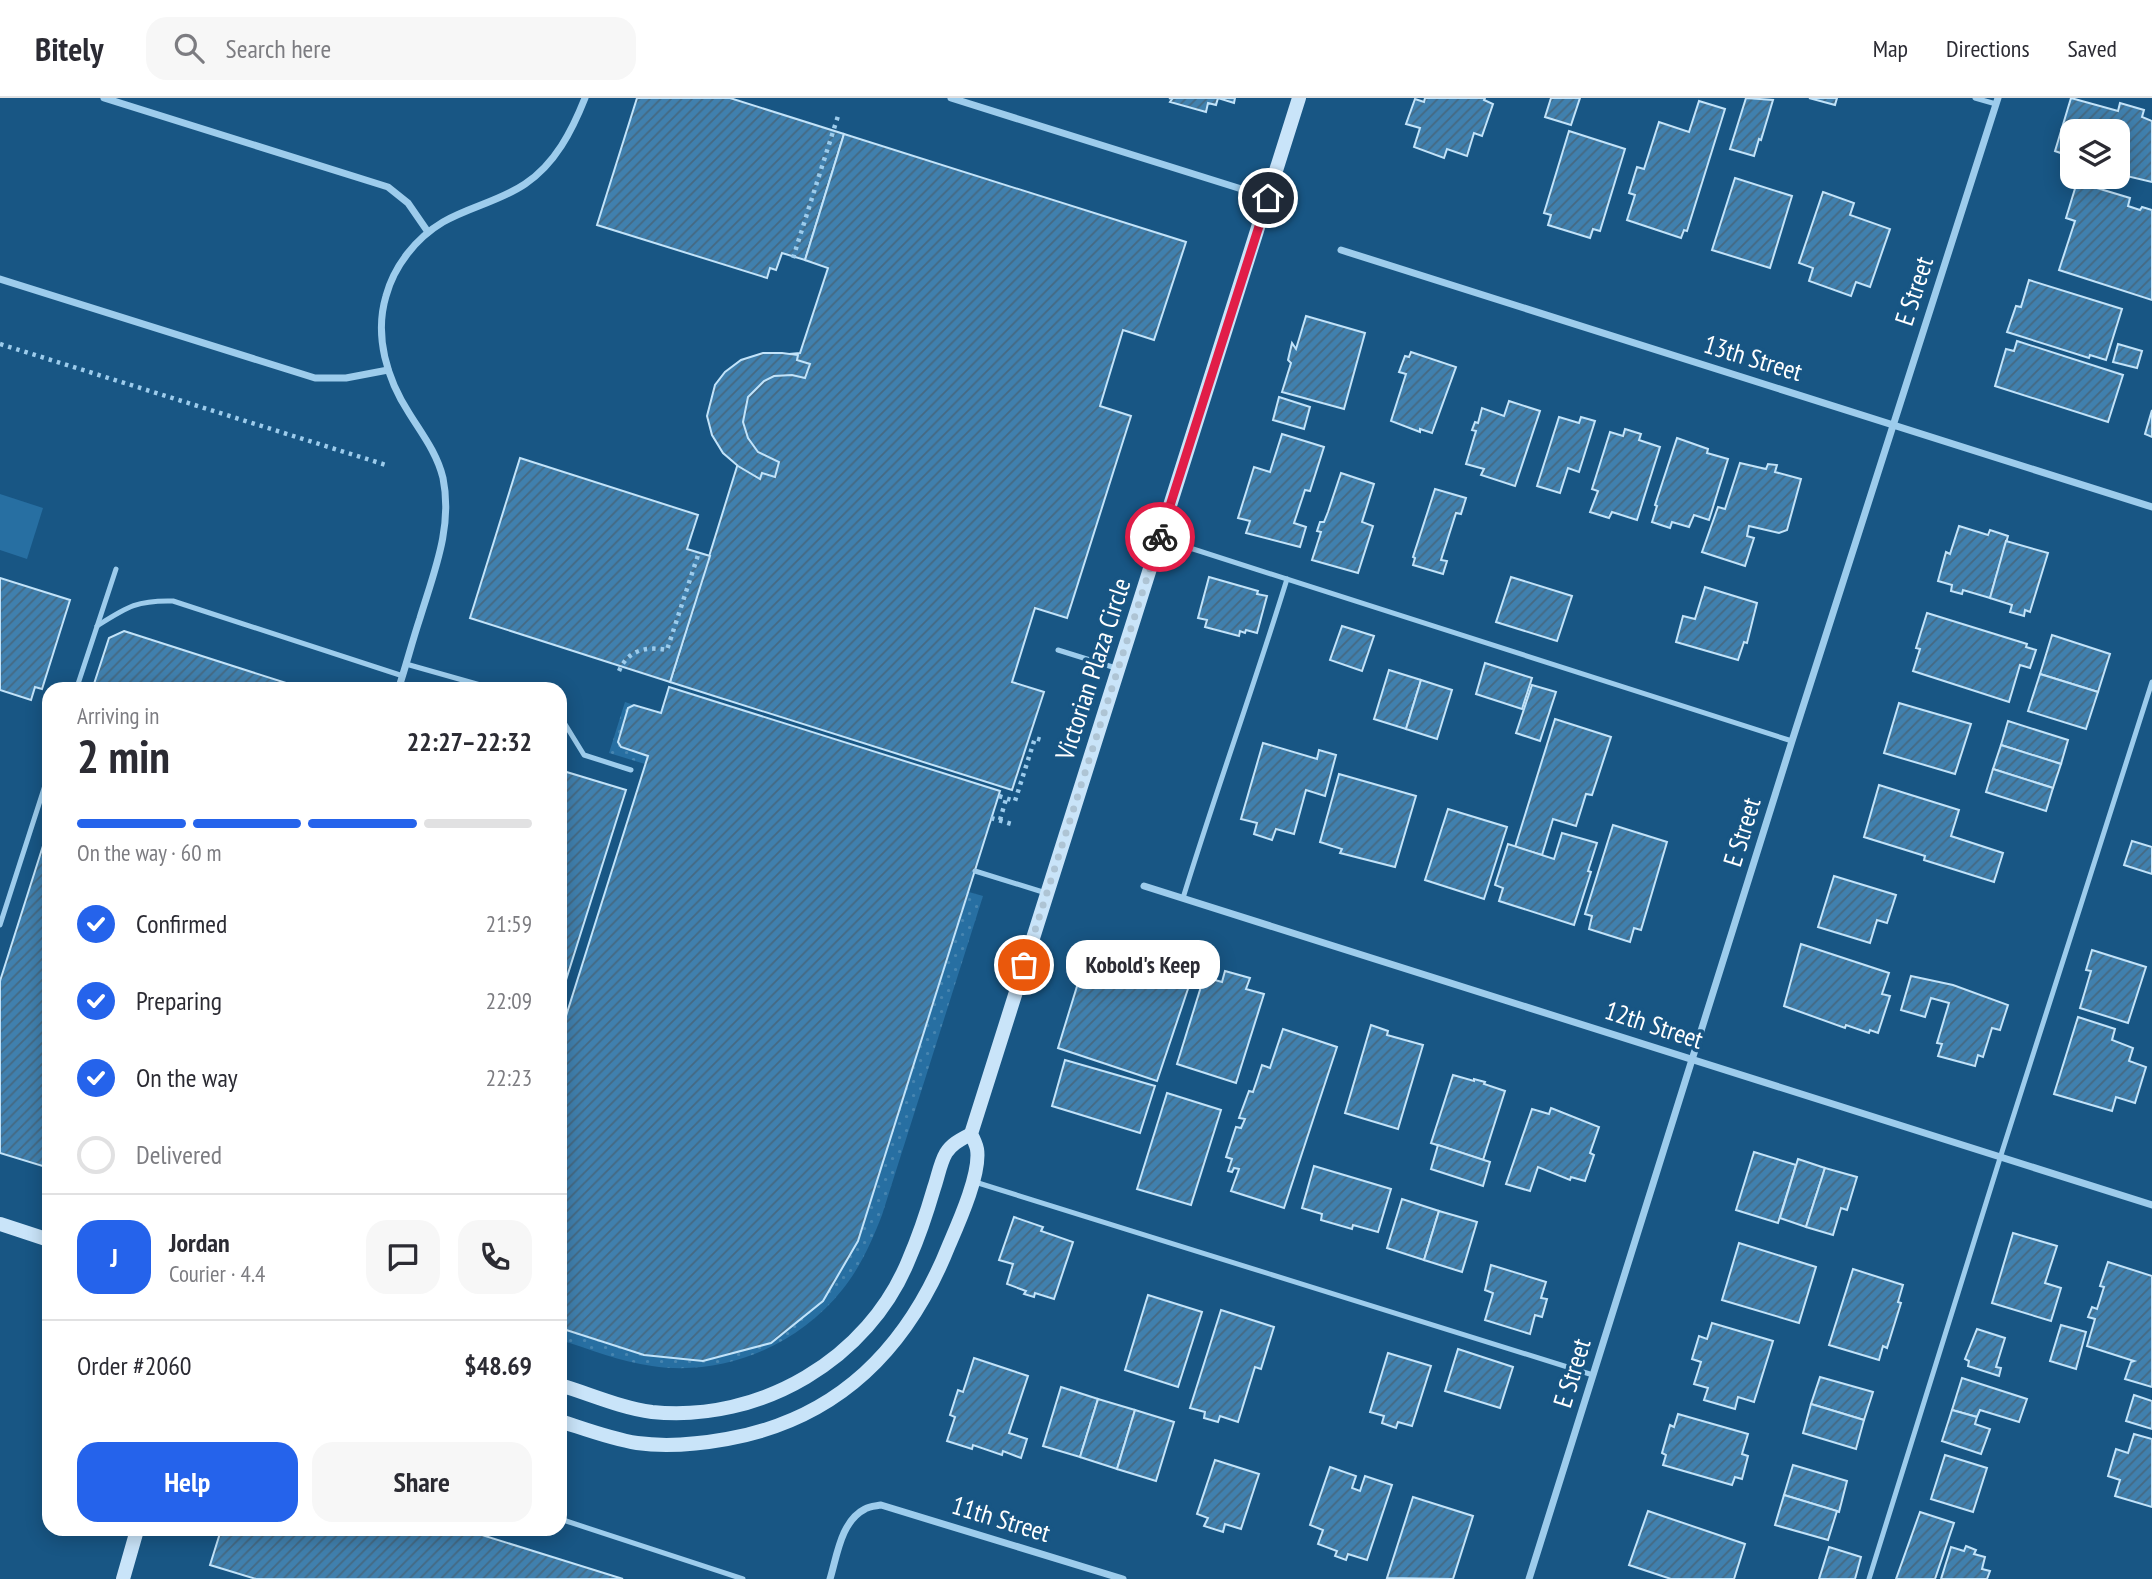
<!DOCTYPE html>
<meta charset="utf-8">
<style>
:root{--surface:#fff;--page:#f7f7f7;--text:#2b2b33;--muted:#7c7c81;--line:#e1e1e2;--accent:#2563eb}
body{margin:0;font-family:"PT Sans Narrow",sans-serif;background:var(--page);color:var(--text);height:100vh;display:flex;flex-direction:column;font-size:26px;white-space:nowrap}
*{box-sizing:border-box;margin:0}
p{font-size:23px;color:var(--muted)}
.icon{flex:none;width:38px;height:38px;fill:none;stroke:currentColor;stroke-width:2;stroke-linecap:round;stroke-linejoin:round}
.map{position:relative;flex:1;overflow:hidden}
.drawer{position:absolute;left:42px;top:584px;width:525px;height:854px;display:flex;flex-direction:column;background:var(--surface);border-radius:21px;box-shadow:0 4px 18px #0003}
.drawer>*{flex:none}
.buttons{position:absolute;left:2060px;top:21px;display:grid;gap:14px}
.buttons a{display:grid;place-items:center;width:70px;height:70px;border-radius:14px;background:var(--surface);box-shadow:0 4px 18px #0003;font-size:35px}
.pin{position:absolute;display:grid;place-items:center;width:60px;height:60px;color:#fff;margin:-30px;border:4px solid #fff;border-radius:50%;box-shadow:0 2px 7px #0007}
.courier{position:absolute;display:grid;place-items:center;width:70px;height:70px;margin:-35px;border:5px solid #e11d48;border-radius:50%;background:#fff;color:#222;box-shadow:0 2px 9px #0007}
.bubble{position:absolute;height:49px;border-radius:21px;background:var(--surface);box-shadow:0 4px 18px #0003;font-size:23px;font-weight:700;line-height:49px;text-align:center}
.overview em{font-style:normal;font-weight:700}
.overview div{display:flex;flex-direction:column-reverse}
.overview{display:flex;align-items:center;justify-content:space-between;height:119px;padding:0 35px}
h1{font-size:46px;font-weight:700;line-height:52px}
.bar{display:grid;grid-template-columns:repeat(4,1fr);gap:10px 7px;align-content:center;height:84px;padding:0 35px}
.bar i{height:9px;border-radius:5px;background:var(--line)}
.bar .selected{background:var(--accent)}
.bar p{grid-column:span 4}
.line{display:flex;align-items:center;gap:18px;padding:0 35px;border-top:2px solid var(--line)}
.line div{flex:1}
.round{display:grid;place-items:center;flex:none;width:74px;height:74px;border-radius:21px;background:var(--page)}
ol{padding:0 35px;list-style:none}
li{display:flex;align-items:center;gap:21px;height:77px}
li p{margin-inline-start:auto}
li .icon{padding:7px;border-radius:50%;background:var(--accent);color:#fff;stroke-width:4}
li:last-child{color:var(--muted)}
li i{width:38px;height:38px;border:4px solid var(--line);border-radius:50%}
.action{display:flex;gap:14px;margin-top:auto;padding:14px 35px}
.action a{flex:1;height:80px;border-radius:21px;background:var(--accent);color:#fff;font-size:28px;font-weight:700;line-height:80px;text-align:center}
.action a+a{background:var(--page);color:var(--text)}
header{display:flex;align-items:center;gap:42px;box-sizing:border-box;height:98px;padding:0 35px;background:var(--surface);border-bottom:2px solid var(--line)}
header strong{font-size:33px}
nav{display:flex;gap:38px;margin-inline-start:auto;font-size:24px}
.search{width:490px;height:63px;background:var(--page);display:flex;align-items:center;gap:18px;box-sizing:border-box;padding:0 24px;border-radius:21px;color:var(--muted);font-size:26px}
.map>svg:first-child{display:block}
</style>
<header>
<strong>Bitely</strong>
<div class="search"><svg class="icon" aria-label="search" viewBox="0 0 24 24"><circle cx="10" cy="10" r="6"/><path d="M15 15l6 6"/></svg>Search here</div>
<nav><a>Map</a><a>Directions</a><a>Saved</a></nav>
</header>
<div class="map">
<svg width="2152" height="1481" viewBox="0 0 2152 1481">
<defs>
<pattern id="park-dots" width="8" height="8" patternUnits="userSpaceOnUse" patternTransform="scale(1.75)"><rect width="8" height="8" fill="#276fa2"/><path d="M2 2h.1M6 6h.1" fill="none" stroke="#4785b0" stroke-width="1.8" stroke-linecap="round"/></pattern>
<pattern id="building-hatch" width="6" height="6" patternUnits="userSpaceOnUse" patternTransform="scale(1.75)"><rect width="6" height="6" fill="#4080ae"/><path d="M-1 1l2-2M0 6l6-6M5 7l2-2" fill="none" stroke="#456982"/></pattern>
</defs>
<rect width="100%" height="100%" fill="#185684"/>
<path fill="#276fa2" d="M0 396 43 410 27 461 0 452Z"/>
<g fill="url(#park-dots)">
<path d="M625 604 634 607 628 610 618 644 621 649 648 658 645 666 609 655Z"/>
<path d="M969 794 983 798 882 1117C872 1143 860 1170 842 1192 798 1248 722 1279 652 1268 621 1264 590 1251 560 1242V1230L644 1257 703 1263 771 1245 823 1203 858 1143Z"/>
</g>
<g fill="url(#building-hatch)" stroke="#c2e3f9" stroke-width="2">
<path d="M637 0H730L844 36 805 162 782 155 776 172 770 170 767 180 597 127Z"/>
<path d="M1169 0H1235L1234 5 1218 0 1216 7 1208 5 1206 14 1170 4 1172 1Z"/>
<path d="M1425 0H1485L1484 2 1493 6 1482 38 1474 35 1467 58 1447 51 1444 60 1414 49 1420 30 1406 26 1415 1 1424 4Z"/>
<path d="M1551 0H1580L1571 27 1545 19Z"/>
<path d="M1746 0 1773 2 1761 42 1759 41 1754 58 1730 51Z"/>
<path d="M1809 0H1837L1835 7Z"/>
<path d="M2071 0 2118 13 2120 5 2144 12 2142 19 2152 23V84L2118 76V33H2072V59L2055 53Z"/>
<path d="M1699 3 1725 11 1687 133 1684 132 1681 140 1627 122 1635 97 1629 95 1637 69 1644 71 1659 24 1689 34Z"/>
<path d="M1569 33 1625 51 1600 133 1593 131 1590 140 1548 127 1551 117 1544 115Z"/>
<path d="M844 36 1186 144 1154 242 1123 232 1100 308 1131 318 1067 520 1035 510 1012 584 1044 594 1012 692 670 584 744 346 739 338 734 320 738 293 747 277 761 265 778 257 800 255 828 170 805 162Z"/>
<path d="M1735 80 1792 98 1770 170 1712 152Z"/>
<path d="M2077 84 2130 100 2128 108 2140 112 2142 109 2152 112V202L2059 172 2075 123 2066 120Z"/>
<path d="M1823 94 1854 105 1850 117 1890 131 1870 189 1856 184 1851 198 1809 183 1813 170 1799 165Z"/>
<path d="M2029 182 2122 211 2106 262 2090 257 2089 260 2007 234 2016 208 2021 209Z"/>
<path d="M1306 218 1365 235 1344 311 1282 294 1291 265 1288 262 1292 245 1296 251Z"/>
<path d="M2017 243 2123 277 2108 324 1995 288 2006 251 2014 253Z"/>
<path d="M2118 246 2142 253 2137 270 2113 264Z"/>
<path d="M1411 254 1456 269 1432 335 1420 331V334L1391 323 1406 276 1399 274 1405 258 1409 259Z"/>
<path d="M763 255H782L798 257 797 262 810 266 805 280 792 277 774 278 764 283 748 299 743 324 748 340 758 354 779 364 775 379 762 375 760 381 738 368 723 355 712 337 707 318 715 287 725 274 741 262Z"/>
<path d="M1279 299 1310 309 1304 331 1273 322Z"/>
<path d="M1509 303 1540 313 1515 388 1481 377 1484 371 1466 366 1476 333 1472 332 1475 324 1478 325 1482 310 1504 318Z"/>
<path d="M2152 312V339L2145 336Z"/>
<path d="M1559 319 1579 325 1581 319 1595 323 1579 374 1568 370 1560 395 1537 388Z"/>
<path d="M1625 331 1641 336 1639 342 1660 349 1637 422 1612 414 1609 420 1590 414 1598 393 1592 391 1610 334 1623 338Z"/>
<path d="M1282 336 1324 349 1310 393 1305 392 1294 425 1306 429 1300 449 1246 435 1250 423 1238 420 1254 369 1270 374Z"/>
<path d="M1677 340 1708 351 1707 355 1728 361 1709 422 1694 417 1689 429 1672 424 1670 430 1652 424 1657 408 1655 407Z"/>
<path d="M520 360 698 417 687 451 710 458 670 584 470 520Z"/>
<path d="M1740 365 1766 371 1768 366 1777 367 1775 374 1801 381 1787 432 1779 435 1749 428 1747 438 1754 440 1745 468 1702 454 1718 409 1725 411Z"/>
<path d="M1341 375 1374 386 1362 424 1373 428 1358 475 1312 462 1321 434 1317 433 1320 424H1324L1328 414Z"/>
<path d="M1435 391 1466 400 1461 416 1456 415 1441 462 1447 463 1443 476 1413 467 1415 460 1413 459Z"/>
<path d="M1959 428 1988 437 1990 432 2008 438 1990 500 1963 492 1962 496 1951 493 1952 487 1938 483 1946 454 1950 456Z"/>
<path d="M2006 443 2048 455 2030 514 2025 512 2024 518 2010 514 2012 507 1990 500Z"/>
<path d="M1209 479 1258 493 1257 496 1267 498 1257 535 1246 532 1245 535 1240 533 1239 538 1205 529 1207 522 1198 520Z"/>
<path d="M1511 479 1572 498 1557 543 1496 524Z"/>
<path d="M0 480 70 502 42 591 35 589 31 602 0 592Z"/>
<path d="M1705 489 1757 505 1747 545 1744 544 1738 562 1676 544 1683 518 1695 521Z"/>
<path d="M1927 515 2027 546 2026 549 2036 552 2030 570 2020 567 2009 604 1913 573 1920 551 1916 550Z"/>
<path d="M1342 528 1374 538 1362 573 1330 562Z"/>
<path d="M124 533 308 592H92L109 540Z"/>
<path d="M2052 537 2110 556 2098 594 2040 576Z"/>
<path d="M1485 565 1532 580 1522 611 1476 596Z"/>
<path d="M1389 572 1421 582 1406 631 1374 621Z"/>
<path d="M2040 576 2098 594 2086 631 2028 613Z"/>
<path d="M1421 582 1452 592 1437 641 1406 631Z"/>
<path d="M1532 587 1556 594 1540 643 1516 635Z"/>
<path d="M669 589 1000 693 858 1143 823 1203 771 1245 703 1263 644 1257 560 1230V937L648 658 621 649 618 644 628 610 634 607 661 615Z"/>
<path d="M1899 605 1971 626 1955 676 1884 655Z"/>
<path d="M1555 621 1611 639 1592 697 1586 696 1576 728 1553 721 1542 757 1515 749Z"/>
<path d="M2008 623 2068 642 2061 666 2001 647Z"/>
<path d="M1263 645 1317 661 1319 652 1336 657 1325 698 1306 692 1294 736 1276 731 1272 742 1254 736 1257 725 1241 721Z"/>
<path d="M2001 647 2061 666 2053 690 1993 671Z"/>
<path d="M1993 671 2053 690 2046 713 1986 694Z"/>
<path d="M560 672 626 692 560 901Z"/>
<path d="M1339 676 1416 698 1395 769 1340 755 1342 751 1320 744Z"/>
<path d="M1879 687 1959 712 1951 738 2003 755 1994 784 1924 762 1925 758 1864 739Z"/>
<path d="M1448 711 1507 729 1484 801 1425 782Z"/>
<path d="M1613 727 1667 744 1641 832 1634 830 1630 844 1589 831 1592 818 1585 816Z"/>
<path d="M49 729V1070L0 1055V883Z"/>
<path d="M1562 735 1597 745 1588 773 1591 774 1574 827 1499 803 1503 790 1495 787 1508 746 1554 761Z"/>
<path d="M2132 743 2152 749V776L2124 767Z"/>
<path d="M1834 778 1896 797 1887 825 1877 822 1870 845 1818 829Z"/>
<path d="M1801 846 1889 875 1882 896 1890 898 1878 935 1870 932 1869 935 1846 927 1845 930 1784 908Z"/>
<path d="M1113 849 1193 876 1157 983 1058 950 1082 872 1102 879Z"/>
<path d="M2092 852 2146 869 2128 925 2080 910 2091 873 2086 872Z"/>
<path d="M1225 873 1250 880 1246 891 1264 896 1236 985 1177 966 1204 879 1222 884Z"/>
<path d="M1911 878 1953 887 2008 907 2000 932 1992 930 1983 959 1978 957 1975 968 1938 958 1942 946 1937 945 1949 905 1931 900 1925 919 1901 912Z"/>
<path d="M2078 919 2115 931 2112 942 2133 950 2129 963 2146 969 2135 1005 2116 999 2112 1013 2054 996Z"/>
<path d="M1371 927 1388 933 1387 937 1423 947 1398 1031 1345 1015Z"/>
<path d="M1283 931 1337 949 1284 1110 1231 1093 1239 1071 1234 1070 1232 1074 1228 1073 1232 1061 1226 1059 1236 1029 1241 1030 1245 1021 1239 1020 1249 993 1253 994 1262 967 1270 970Z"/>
<path d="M1065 962 1155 988 1140 1035 1052 1008Z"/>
<path d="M1453 977 1474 983V981L1485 984 1484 986 1505 993 1483 1062 1431 1045Z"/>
<path d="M1167 995 1221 1012 1191 1107 1137 1091Z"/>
<path d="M1551 1010 1599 1029 1590 1055 1594 1057 1585 1083 1571 1079 1570 1082 1538 1069 1530 1093 1506 1086 1532 1011 1549 1016Z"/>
<path d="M1438 1047 1490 1064 1483 1088 1431 1071Z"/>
<path d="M1754 1054 1796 1067 1778 1125 1736 1112Z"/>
<path d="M1798 1061 1825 1070 1806 1129 1780 1120Z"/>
<path d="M1314 1068 1391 1091 1378 1134 1353 1127 1352 1131 1321 1122 1322 1116 1302 1110Z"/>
<path d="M1825 1070 1857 1079 1847 1112 1841 1110 1833 1137 1806 1129Z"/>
<path d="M1402 1101 1439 1113 1424 1162 1387 1150Z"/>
<path d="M1439 1113 1477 1124 1462 1174 1424 1162Z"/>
<path d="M1014 1119 1043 1129 1041 1133 1073 1144 1054 1201 1035 1195 1034 1199 1024 1196 1026 1193 1007 1186 1013 1166 999 1162Z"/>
<path d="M2013 1135 2057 1148 2045 1185 2061 1190 2051 1223 1992 1205Z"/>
<path d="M1739 1145 1816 1169 1799 1225 1722 1202Z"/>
<path d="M2108 1164 2152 1178V1289L2125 1281 2131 1264 2134 1263 2087 1248 2095 1221 2088 1219 2092 1209 2097 1211 2104 1189 2100 1188Z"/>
<path d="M1491 1167 1546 1184 1541 1200 1547 1201 1542 1219 1535 1217 1530 1236 1485 1222 1493 1195 1485 1192Z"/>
<path d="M1853 1171 1903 1187 1898 1204 1901 1205 1887 1250 1883 1248 1879 1262 1829 1247Z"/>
<path d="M1148 1197 1202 1214 1178 1289 1125 1272Z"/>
<path d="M1221 1212 1274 1229 1261 1271 1255 1269 1238 1324 1220 1318 1218 1324 1204 1320 1205 1314 1190 1310Z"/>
<path d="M1712 1225 1773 1243 1754 1304 1738 1299 1735 1311 1704 1302 1708 1290 1694 1286 1701 1264 1692 1261 1699 1238 1707 1241Z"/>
<path d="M2061 1227 2086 1234 2076 1271 2050 1263Z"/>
<path d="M1977 1231 2005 1240 1996 1269 2001 1270 1999 1278 1968 1268 1969 1263 1965 1261Z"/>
<path d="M1458 1251 1513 1269 1500 1310 1445 1293Z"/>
<path d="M1388 1255 1431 1268 1412 1328 1398 1324 1396 1330 1382 1325 1384 1318 1370 1314Z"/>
<path d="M974 1260 1028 1278 1009 1335 1027 1341 1021 1360 1003 1353 1002 1357 973 1347 972 1351 947 1343 955 1319 950 1317 958 1292 963 1294Z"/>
<path d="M1820 1279 1873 1294 1864 1322 1811 1306Z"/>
<path d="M1962 1280 2027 1301 2019 1324 1980 1312 1977 1319 1952 1312Z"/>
<path d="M1061 1289 1098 1301 1080 1359 1043 1348Z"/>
<path d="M2134 1297 2152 1303V1331L2126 1323Z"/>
<path d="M1098 1301 1135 1312 1117 1371 1080 1359Z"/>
<path d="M1811 1306 1864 1322 1856 1351 1803 1335Z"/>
<path d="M1135 1312 1174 1324 1156 1383 1117 1371Z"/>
<path d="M1952 1312 1977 1319 1975 1326 1990 1331 1981 1356 1942 1343Z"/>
<path d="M1678 1316 1748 1336 1742 1356 1748 1358 1742 1381 1735 1379 1732 1387 1663 1367 1666 1357 1662 1355 1670 1327 1674 1329Z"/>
<path d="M2134 1336 2152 1341V1409L2115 1398 2120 1382 2108 1378 2116 1351 2128 1355Z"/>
<path d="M1945 1357 1987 1370 1973 1414 1931 1401Z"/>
<path d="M1215 1362 1259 1376 1241 1431 1225 1426 1223 1434 1204 1428 1208 1420 1197 1416Z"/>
<path d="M1793 1367 1847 1383 1839 1414 1784 1397Z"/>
<path d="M1330 1369 1356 1378 1352 1390 1360 1393 1365 1378 1392 1387 1367 1462 1348 1456 1346 1462 1335 1458 1337 1453 1318 1446 1323 1432 1310 1427Z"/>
<path d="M1784 1397 1837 1413 1828 1442 1775 1427Z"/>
<path d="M1413 1399 1473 1418 1453 1481 1387 1480Z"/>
<path d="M1648 1413 1745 1446 1734 1481H1671L1629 1467Z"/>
<path d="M1920 1414 1954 1425 1935 1481H1896Z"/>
<path d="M221 1432H466L623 1481H256L210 1467Z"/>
<path d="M1966 1448 1976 1452 1974 1456 1985 1459 1982 1471 1990 1473 1987 1481H1941L1951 1449 1964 1453Z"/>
<path d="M1829 1449 1861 1459 1855 1481H1819Z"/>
</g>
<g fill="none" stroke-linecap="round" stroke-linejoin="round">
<g stroke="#9dccec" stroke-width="4.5" stroke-dasharray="3.5 5" stroke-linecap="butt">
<path d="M793 160 838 18"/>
<path d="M0 246 386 367"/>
<path d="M619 573C628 552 646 548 667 552L699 454"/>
<path d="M999 698 1015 703 1035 640 1042 642"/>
<path d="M991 720 1015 727"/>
<path d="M1000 722 1006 701"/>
</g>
<g stroke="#9dccec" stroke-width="5">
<path d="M1975 0 1996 6"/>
<path d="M1162 441 1792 643"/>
<path d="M97 528C127 509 137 502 173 503L403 578"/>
<path d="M1058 552 1119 571"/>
<path d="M406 566 498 592"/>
<path d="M76 592 116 471"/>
<path d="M560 618 584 657 631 672"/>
<path d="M975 773 1046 795"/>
<path d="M1183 800C1216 693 1254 588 1287 481"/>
<path d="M0 827 49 675"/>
<path d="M975 1084 1593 1277"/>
<path d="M560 1421 743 1481"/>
<path d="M1869 1481 2001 1057 2152 584"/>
</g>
<g stroke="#9dccec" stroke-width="7">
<path d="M104 0 388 89 408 105 428 134"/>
<path d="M951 0 1267 99"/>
<path d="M1341 152 2152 409"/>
<path d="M0 181 315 280H346L388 272"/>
<path d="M398 592C406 568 412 544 420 520 434 474 453 429 443 380 437 355 422 336 409 315 387 281 374 238 386 198 394 168 416 140 443 124 469 109 500 103 525 86 555 66 572 33 585 0"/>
<path d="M1144 788 2152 1107"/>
<path d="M830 1481C837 1458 841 1423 865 1411 869 1408 876 1408 881 1407L1123 1481"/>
<path d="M1529 1481 1792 643 1998 0"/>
</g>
<g stroke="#c9e4f9" stroke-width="14">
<path d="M0 1126 49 1142"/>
<path d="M560 1287C590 1296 621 1310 652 1314 760 1325 869 1261 909 1161 919 1138 927 1114 934 1090 938 1079 940 1065 946 1055 952 1045 962 1041 971 1036"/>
<path d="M560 1323C585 1331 611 1341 637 1345 666 1349 699 1346 727 1341 839 1321 908 1250 949 1147 959 1124 981 1075 977 1051 976 1046 973 1040 971 1036L1299 0"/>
<path d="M123 1481 137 1432"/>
</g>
</g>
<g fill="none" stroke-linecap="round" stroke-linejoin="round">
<path stroke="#aec4d4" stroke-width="7" stroke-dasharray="0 12.6" d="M1024 867 1160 439"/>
<path stroke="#e11d48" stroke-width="9" d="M1160 439 1268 100"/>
</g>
<g text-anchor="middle" stroke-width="7" stroke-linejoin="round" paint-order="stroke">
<g font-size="26" fill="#fff" stroke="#185684">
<text transform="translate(1914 193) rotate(-72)" y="9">E Street</text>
<text transform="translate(1753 260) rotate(17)" y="9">13th Street</text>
<text transform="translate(1093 571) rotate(-72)" y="9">Victorian Plaza Circle</text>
<text transform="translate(1742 734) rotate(-73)" y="9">E Street</text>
<text transform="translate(1654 927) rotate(18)" y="9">12th Street</text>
<text transform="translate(1572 1275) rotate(-73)" y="9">E Street</text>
<text transform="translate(1001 1421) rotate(17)" y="9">11th Street</text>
</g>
</g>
</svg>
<div class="buttons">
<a><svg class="icon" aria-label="layers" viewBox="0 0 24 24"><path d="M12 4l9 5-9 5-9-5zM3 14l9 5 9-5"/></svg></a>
</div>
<div class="pin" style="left:1024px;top:867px;background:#ea580c"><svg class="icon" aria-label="bag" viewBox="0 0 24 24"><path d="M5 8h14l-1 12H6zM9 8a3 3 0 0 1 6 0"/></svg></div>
<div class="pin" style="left:1268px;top:100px;background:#1f2937"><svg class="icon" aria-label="home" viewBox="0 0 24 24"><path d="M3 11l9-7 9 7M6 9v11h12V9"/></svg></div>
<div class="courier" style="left:1160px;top:439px"><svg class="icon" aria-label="bike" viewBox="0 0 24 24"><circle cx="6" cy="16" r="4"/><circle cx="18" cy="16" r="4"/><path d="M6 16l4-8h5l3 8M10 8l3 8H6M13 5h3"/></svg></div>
<div class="bubble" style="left:1066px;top:842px;width:154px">Kobold's Keep</div>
<section class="drawer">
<div class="overview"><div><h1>2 min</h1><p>Arriving in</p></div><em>22:27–22:32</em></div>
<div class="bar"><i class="selected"></i><i class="selected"></i><i class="selected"></i><i></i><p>On the way · 60 m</p></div>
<ol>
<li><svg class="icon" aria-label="check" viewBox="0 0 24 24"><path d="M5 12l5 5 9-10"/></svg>Confirmed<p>21:59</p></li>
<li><svg class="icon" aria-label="check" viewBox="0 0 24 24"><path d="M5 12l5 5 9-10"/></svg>Preparing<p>22:09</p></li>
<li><svg class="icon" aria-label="check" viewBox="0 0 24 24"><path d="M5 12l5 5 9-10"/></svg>On the way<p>22:23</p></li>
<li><i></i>Delivered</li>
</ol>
<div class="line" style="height:126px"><b class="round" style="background:var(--accent);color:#fff">J</b><div><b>Jordan</b><p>Courier · 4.4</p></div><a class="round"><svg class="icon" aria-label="chat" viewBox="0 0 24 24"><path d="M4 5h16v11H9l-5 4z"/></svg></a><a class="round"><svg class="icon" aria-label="phone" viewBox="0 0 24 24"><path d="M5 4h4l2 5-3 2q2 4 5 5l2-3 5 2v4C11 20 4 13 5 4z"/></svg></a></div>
<div class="line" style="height:91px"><div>Order #2060</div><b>$48.69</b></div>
<div class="action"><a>Help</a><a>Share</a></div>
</section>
</div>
